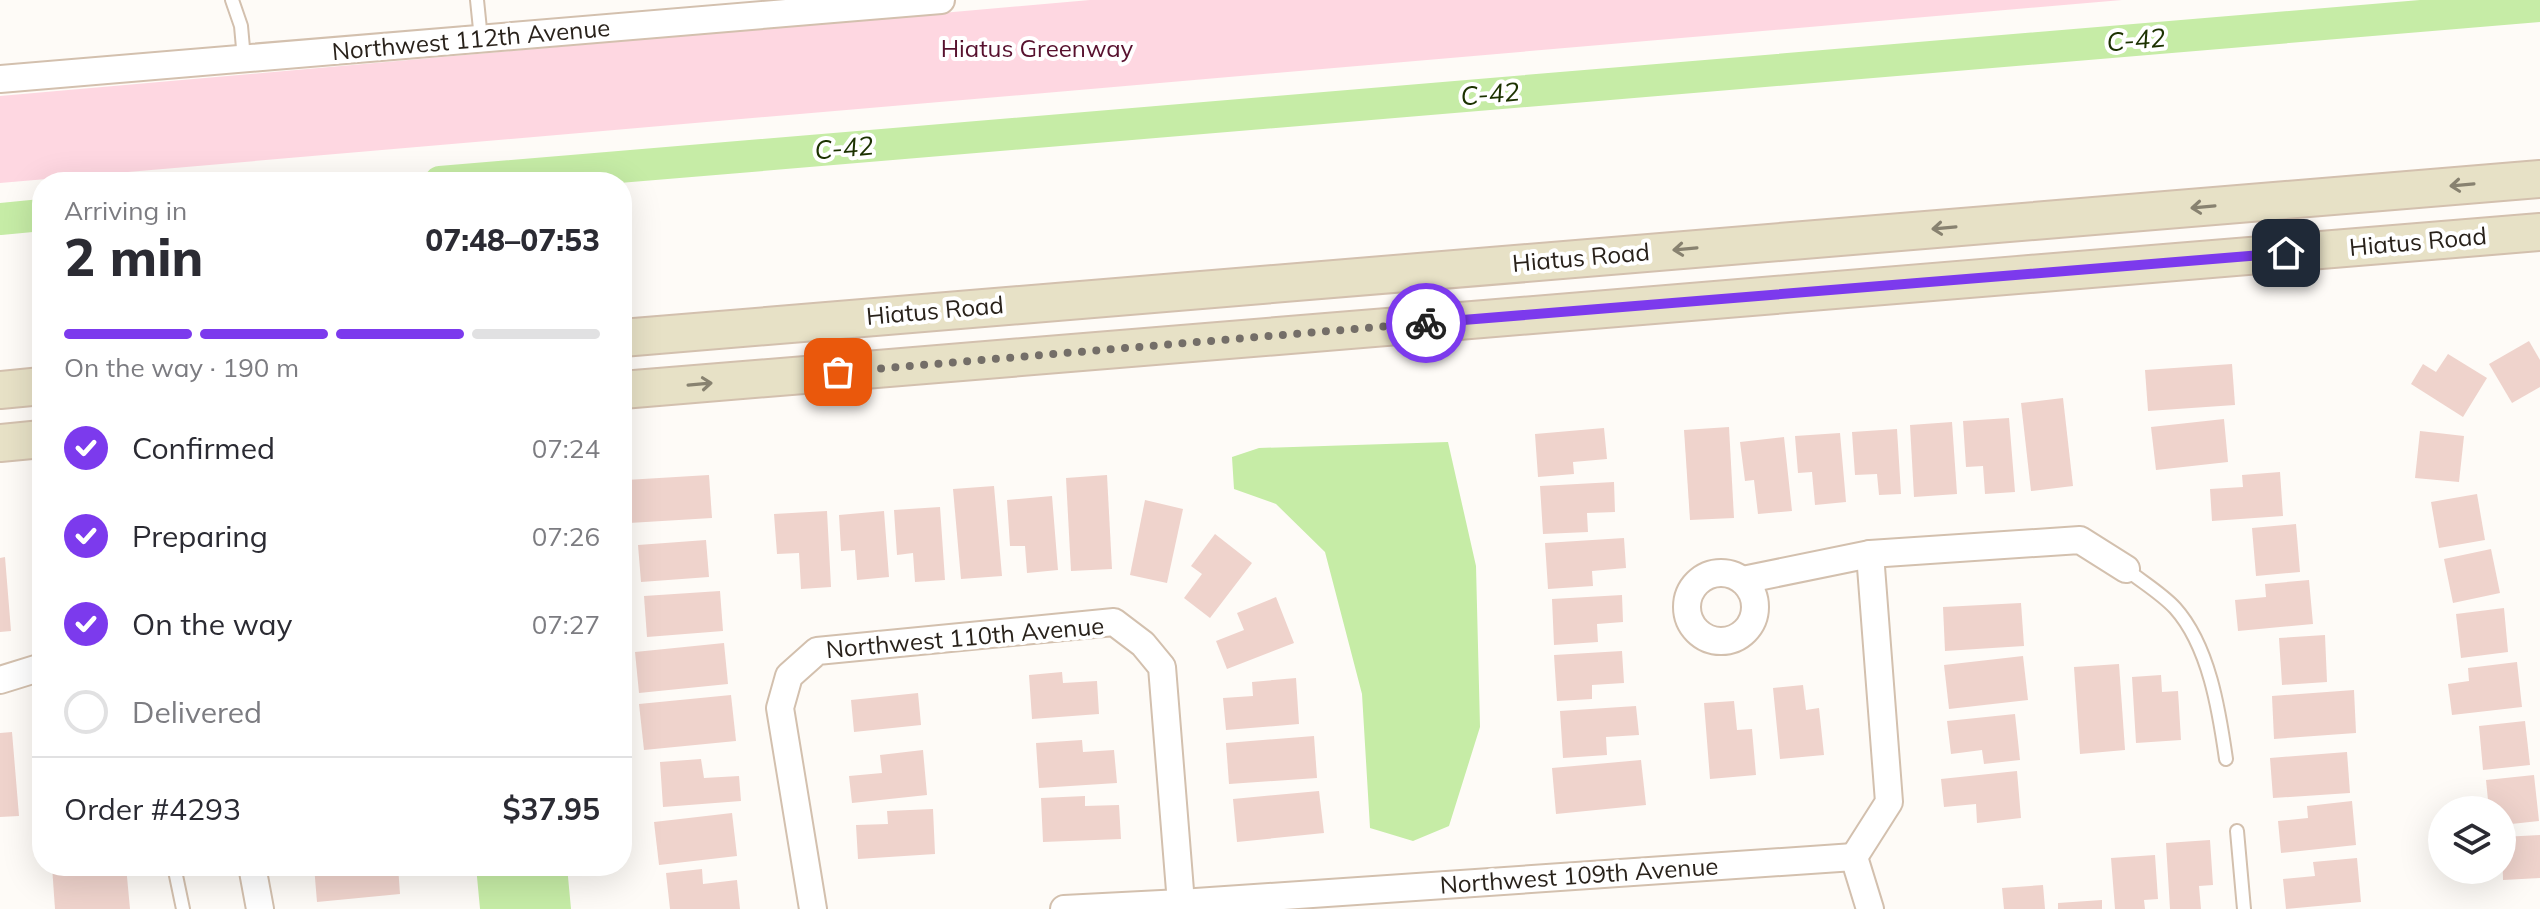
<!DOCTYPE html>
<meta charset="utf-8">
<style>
:root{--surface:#fff;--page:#f7f7f7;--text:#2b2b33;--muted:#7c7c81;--line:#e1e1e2;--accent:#7c3aed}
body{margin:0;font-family:Mulish,sans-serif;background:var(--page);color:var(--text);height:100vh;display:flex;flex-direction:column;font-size:30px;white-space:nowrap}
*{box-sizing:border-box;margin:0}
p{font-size:26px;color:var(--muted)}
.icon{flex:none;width:44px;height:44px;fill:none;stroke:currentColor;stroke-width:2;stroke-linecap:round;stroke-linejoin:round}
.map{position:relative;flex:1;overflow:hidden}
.details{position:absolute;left:32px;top:172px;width:600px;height:704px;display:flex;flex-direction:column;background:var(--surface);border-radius:32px;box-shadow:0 8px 32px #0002}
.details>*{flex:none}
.controls{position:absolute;left:2428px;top:796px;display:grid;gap:16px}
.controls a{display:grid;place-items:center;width:88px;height:88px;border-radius:50%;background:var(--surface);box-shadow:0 8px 32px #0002;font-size:40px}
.pin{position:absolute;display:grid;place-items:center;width:68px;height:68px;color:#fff;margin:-34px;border-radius:16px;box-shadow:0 4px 12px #0006}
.courier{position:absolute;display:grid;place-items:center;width:80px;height:80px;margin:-40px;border:6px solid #7c3aed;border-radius:50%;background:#fff;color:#222;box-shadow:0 2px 10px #0007}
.headline em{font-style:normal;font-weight:800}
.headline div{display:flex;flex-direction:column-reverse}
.headline{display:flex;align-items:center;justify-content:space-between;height:136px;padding:0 32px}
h1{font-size:52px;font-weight:800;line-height:60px}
.bar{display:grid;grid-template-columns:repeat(4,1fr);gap:12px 8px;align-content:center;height:96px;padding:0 32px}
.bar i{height:10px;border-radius:6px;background:var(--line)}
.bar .active{background:var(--accent)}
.bar p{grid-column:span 4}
.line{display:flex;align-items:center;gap:20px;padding:0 32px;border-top:2px solid var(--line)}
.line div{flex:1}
ol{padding:0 32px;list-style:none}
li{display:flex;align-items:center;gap:24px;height:88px}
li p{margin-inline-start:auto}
li .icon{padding:8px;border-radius:50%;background:var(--accent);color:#fff;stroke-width:4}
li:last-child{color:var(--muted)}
li i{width:44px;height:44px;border:4px solid var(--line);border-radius:50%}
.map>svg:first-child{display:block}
</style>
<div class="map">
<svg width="2540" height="909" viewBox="0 0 2540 909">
<rect width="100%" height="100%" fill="#fefbf7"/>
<path fill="#fed7e1" d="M1090 0H2122L0 183V96Z"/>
<g fill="#c6eca6">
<path d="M1448 442 1476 566 1480 727 1449 826 1413 841 1370 828 1362 694 1325 552 1276 504 1234 489 1232 457 1259 448Z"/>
<path d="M476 866H567L571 909H480Z"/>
</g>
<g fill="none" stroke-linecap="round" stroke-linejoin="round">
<g stroke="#c6eca6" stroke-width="32">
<path d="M440 182 2540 6"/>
<path d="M0 219 42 215"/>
</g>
</g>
<g fill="#efd3cc">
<path d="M2529 341 2540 360V387L2512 403 2489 364Z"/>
<path d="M2448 354 2487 378 2463 417 2411 384 2423 364 2436 372Z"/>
<path d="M2232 364 2235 405 2148 411 2145 370Z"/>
<path d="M2063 398 2073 486 2031 491 2021 403Z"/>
<path d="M2009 418 2015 492 1985 494 1983 466 1966 467 1963 421Z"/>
<path d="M2224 419 2228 462 2156 470 2151 427Z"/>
<path d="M1952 422 1957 494 1914 497 1910 425Z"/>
<path d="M1729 427 1734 518 1690 520 1684 430Z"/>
<path d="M1604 428 1607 459 1573 462 1574 474 1538 477 1535 434Z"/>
<path d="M1897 429 1901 494 1879 495 1877 474 1855 475 1852 432Z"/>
<path d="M2420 431 2464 436 2459 482 2415 478Z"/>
<path d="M1840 433 1846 502 1815 505 1812 472 1798 473 1795 436Z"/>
<path d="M1784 437 1792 511 1758 514 1754 480 1745 481 1740 442Z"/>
<path d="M2280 472 2283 516 2212 521 2210 489 2243 487 2242 475Z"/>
<path d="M709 475 712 518 629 523 626 480Z"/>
<path d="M1107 475 1112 569 1071 571 1066 478Z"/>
<path d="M1614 482 1615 512 1587 513 1588 532 1543 534 1540 486Z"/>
<path d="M994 486 1002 576 961 579 953 489Z"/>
<path d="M2477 494 2485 540 2439 548 2431 502Z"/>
<path d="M1052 496 1058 570 1027 573 1025 546H1010L1007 500Z"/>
<path d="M1145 500 1183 509 1167 583 1130 575Z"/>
<path d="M940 507 945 580 915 582 913 553 897 555 894 510Z"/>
<path d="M827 511 831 587 801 589 799 553 777 554 774 514Z"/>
<path d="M884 511 889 577 857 580 855 550 841 551 839 515Z"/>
<path d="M2296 524 2300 572 2256 576 2252 528Z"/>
<path d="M1215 534 1252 563 1210 618 1184 598 1202 574 1191 566Z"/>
<path d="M1624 538 1626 568 1592 571 1593 586 1548 589 1545 543Z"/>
<path d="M706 540 709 577 641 582 638 545Z"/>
<path d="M2491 549 2500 593 2453 603 2444 559Z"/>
<path d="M5 557 11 631 0 632V558Z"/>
<path d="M2309 580 2313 624 2238 631 2235 600 2266 597 2265 584Z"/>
<path d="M720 591 723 631 647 637 644 596Z"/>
<path d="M1622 595 1623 622 1597 624 1598 642 1554 645 1552 599Z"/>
<path d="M1276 597 1294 643 1227 669 1216 641 1244 630 1237 613Z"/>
<path d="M2021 603 2024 646 1945 651 1943 607Z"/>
<path d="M2504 608 2508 652 2461 658 2456 614Z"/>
<path d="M2325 635 2327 682 2282 685 2279 638Z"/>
<path d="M724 643 728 684 639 693 635 652Z"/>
<path d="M1622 651 1624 683 1592 685V699L1557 701 1554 655Z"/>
<path d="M2023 656 2028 700 1949 709 1944 665Z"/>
<path d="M2517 662 2522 707 2452 715 2448 684 2469 681 2468 668Z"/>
<path d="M2119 664 2125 750 2080 754 2074 667Z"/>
<path d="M1062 672 1063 683 1097 681 1099 714 1032 719 1029 675Z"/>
<path d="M2161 675 2162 692 2178 691 2181 740 2136 743 2132 677Z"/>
<path d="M1296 678 1299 724 1226 730 1223 698 1253 696 1252 682Z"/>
<path d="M1803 685 1806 710 1819 708 1824 755 1780 759 1773 688Z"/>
<path d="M2354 690 2356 733 2274 739 2272 696Z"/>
<path d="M918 693 921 725 854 732 851 700Z"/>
<path d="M731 695 736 741 644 750 639 704Z"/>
<path d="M1734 701 1737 730 1752 729 1756 775 1710 779 1704 703Z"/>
<path d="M1636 706 1639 735 1606 737 1607 755 1563 758 1560 711Z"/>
<path d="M2015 714 2020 760 1984 764 1982 750 1951 754 1947 721Z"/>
<path d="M2525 721 2530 765 2483 770 2479 726Z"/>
<path d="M12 732 19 816 0 817V733Z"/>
<path d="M1314 736 1317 778 1229 784 1226 743Z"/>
<path d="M1082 740 1083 752 1114 750 1117 783 1039 788 1036 743Z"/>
<path d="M923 750 927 795 852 803 849 776 882 773 880 755Z"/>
<path d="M2347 752 2350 793 2273 798 2270 758Z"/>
<path d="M701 759 704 778 739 776 741 801 663 807 660 762Z"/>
<path d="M1641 760 1646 805 1556 814 1552 768Z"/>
<path d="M2017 771 2021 818 1977 823 1976 804 1944 807 1941 779Z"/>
<path d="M2534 775 2539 821 2502 825V810H2489L2486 780Z"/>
<path d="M1319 791 1324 833 1237 842 1233 799Z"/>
<path d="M1085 796V806L1119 805 1121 839 1043 842 1041 798Z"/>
<path d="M2352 801 2356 845 2281 853 2278 821 2308 818 2307 806Z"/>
<path d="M933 809 935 854 858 859 856 825 888 824 887 811Z"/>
<path d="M732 813 737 856 659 865 654 822Z"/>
<path d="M2540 835V878L2503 880 2502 837Z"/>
<path d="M2210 840 2213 885 2199 886 2201 909H2170L2166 843Z"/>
<path d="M2155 855 2158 899 2144 900 2145 909H2115L2111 858Z"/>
<path d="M2357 858 2361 902 2286 909 2283 879 2315 876 2313 862Z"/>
<path d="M52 866H126L130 909H55Z"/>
<path d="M314 866H398L400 894 317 902Z"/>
<path d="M702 869 703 884 737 880 740 909H670L666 873Z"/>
<path d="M2043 885 2045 909H2004L2002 888Z"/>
<path d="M2102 900V909H2058V903Z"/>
</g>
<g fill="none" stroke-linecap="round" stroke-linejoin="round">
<defs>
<g id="service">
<path d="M232 0 241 26 244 59"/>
<path d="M477 0 481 39"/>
<path d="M2126 569C2142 582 2161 593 2175 608 2209 646 2219 710 2226 759"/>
<path d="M2237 831 2244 909"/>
<path d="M174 866 183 909"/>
</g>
<g id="minor">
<path d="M0 79 941 0"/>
<circle cx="1721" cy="607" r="34"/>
<path d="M1743 580 1870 554 2080 540 2126 569"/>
<path d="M0 680 42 667"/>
<path d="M252 866 260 909"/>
<path d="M813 909 780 708 789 676 817 651 1114 622 1143 644 1162 667 1181 903"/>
<path d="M1064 909 1181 903 1854 857"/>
<path d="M1870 909 1854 857 1889 802 1870 554"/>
</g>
<g id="secondary">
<path d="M622 338 2540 179"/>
<path d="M0 390 42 386"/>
<path d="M622 390 2540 232"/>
<path d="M0 443 42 439"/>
</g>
</defs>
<use href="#service" stroke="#d3c0ae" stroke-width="16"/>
<use href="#minor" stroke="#d3c0ae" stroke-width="30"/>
<use href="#secondary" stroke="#d3c0ae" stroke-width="40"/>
<use href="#service" stroke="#fff" stroke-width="12"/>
<use href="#minor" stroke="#fff" stroke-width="26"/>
<use href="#secondary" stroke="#e7e1c6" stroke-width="36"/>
</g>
<defs><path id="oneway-shaft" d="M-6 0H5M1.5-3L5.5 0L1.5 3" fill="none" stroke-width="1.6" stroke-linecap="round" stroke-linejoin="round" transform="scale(2)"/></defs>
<g stroke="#888270">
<use href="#oneway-shaft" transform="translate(2462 185) rotate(175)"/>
<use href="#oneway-shaft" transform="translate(2203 207) rotate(175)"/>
<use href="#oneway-shaft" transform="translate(1944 228) rotate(175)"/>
<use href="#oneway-shaft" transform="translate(1685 249) rotate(175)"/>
<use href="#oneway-shaft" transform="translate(700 384) rotate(-5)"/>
</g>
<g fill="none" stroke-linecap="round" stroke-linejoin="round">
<path stroke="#746e68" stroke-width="8" stroke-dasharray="0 14.4" d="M838 372 1426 323"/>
<path stroke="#7c3aed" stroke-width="10" d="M1426 323 2286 253"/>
</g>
<g text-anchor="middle" stroke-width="8" stroke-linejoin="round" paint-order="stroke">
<g font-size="24" fill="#29221b" stroke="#fff">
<text transform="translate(471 40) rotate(-5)" y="8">Northwest 112th Avenue</text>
<text transform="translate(2418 242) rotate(-5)" y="8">Hiatus Road</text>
<text transform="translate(1581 258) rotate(-5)" y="8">Hiatus Road</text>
<text transform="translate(935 311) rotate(-5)" y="8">Hiatus Road</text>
<text transform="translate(965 638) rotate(-5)" y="8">Northwest 110th Avenue</text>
<text transform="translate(1579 876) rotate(-4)" y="8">Northwest 109th Avenue</text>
</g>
<g font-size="24" fill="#57112e" stroke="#fff">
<text x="1037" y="57">Hiatus Greenway</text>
</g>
<g font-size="26" font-style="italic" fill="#1c3201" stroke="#fff">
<text transform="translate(2136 40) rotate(-5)" y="9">C-42</text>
<text transform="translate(1490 94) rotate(-5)" y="9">C-42</text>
<text transform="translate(844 148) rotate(-5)" y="9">C-42</text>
</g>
</g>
</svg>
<div class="controls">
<a><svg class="icon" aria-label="layers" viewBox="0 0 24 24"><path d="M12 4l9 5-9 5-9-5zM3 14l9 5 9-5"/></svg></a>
</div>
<div class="pin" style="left:838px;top:372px;background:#ea580c"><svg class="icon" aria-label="bag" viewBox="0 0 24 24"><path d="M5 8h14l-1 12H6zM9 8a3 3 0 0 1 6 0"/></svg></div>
<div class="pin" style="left:2286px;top:253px;background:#1f2937"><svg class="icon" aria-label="home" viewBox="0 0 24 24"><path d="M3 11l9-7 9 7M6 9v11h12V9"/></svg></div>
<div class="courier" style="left:1426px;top:323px"><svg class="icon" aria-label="bike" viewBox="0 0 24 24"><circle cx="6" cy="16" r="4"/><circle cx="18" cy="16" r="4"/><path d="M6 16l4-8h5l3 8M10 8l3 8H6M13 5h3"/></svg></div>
<section class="details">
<div class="headline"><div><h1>2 min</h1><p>Arriving in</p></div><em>07:48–07:53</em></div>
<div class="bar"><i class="active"></i><i class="active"></i><i class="active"></i><i></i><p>On the way · 190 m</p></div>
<ol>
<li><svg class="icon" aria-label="check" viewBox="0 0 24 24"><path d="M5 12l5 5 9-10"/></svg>Confirmed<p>07:24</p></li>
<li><svg class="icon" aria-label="check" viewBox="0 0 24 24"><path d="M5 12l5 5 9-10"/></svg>Preparing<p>07:26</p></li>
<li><svg class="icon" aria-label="check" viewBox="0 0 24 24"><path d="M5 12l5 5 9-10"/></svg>On the way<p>07:27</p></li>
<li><i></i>Delivered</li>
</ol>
<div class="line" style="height:104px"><div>Order #4293</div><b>$37.95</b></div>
</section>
</div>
